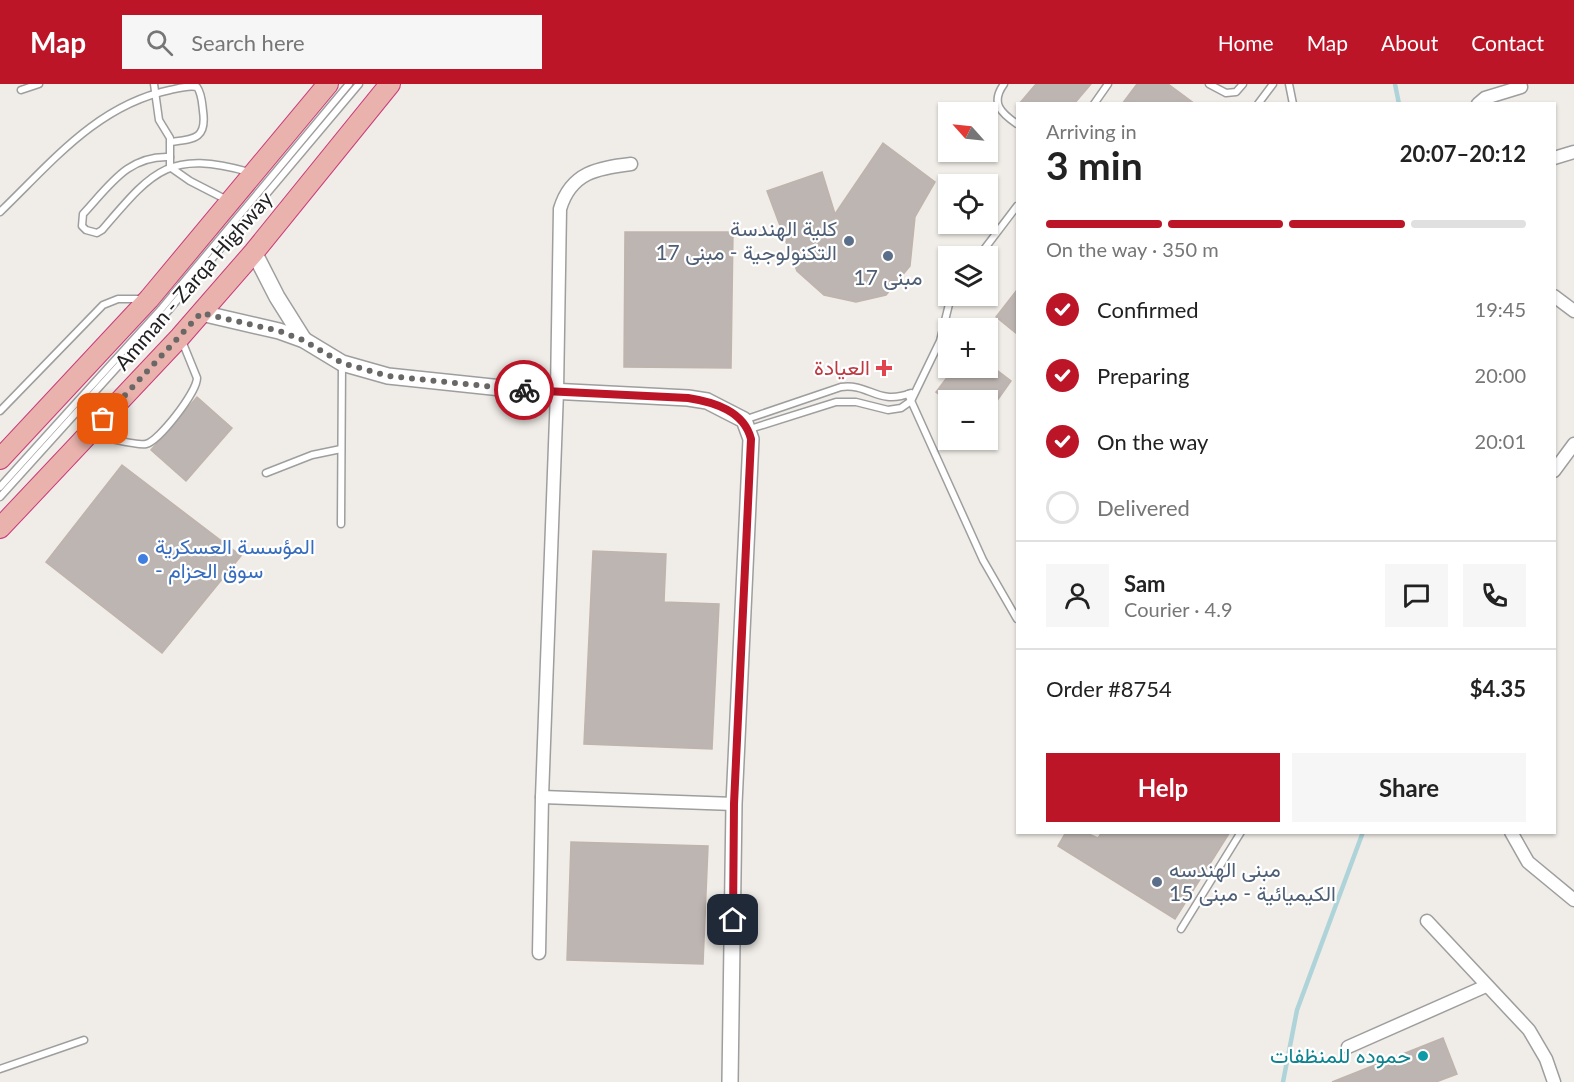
<!DOCTYPE html>
<meta charset="utf-8">
<style>
:root{--surface:#fff;--page:#f6f6f6;--text:#222;--muted:#767676;--line:#e0e0e0;--accent:#bc1528}
body{margin:0;font-family:Lato,Vazirmatn,sans-serif;background:var(--page);color:var(--text);height:100vh;display:flex;flex-direction:column;font-size:22px;white-space:nowrap}
*{box-sizing:border-box;margin:0}
p{font-size:20px;color:var(--muted)}
.icon{flex:none;width:33px;height:33px;fill:none;stroke:currentColor;stroke-width:2;stroke-linecap:round;stroke-linejoin:round}
.map{position:relative;flex:1;overflow:hidden}
.details{position:absolute;left:1016px;top:18px;width:540px;height:732px;display:flex;flex-direction:column;background:var(--surface);border-radius:0px;box-shadow:0 2px 4px #0004}
.details>*{flex:none}
.needle{width:39px;rotate:297deg}
.buttons{position:absolute;left:938px;top:18px;display:grid;gap:12px}
.buttons a{display:grid;place-items:center;width:60px;height:60px;border-radius:0px;background:var(--surface);box-shadow:0 2px 4px #0004;font-size:30px}
.pin{position:absolute;display:grid;place-items:center;width:51px;height:51px;color:#fff;margin:-26px;border-radius:12px;box-shadow:0 3px 9px #0006}
.courier{position:absolute;display:grid;place-items:center;width:60px;height:60px;margin:-30px;border:4px solid #bc1528;border-radius:50%;background:#fff;color:#222;box-shadow:0 2px 8px #0007}
.headline em{font-style:normal;font-weight:700}
.headline div{display:flex;flex-direction:column-reverse}
.headline{display:flex;align-items:center;justify-content:space-between;height:102px;padding:0 30px}
h1{font-size:39px;font-weight:700;line-height:45px}
.bar{display:grid;grid-template-columns:repeat(4,1fr);gap:9px 6px;align-content:center;height:72px;padding:0 30px}
.bar i{height:8px;border-radius:4px;background:var(--line)}
.bar .current{background:var(--accent)}
.bar p{grid-column:span 4}
.line{display:flex;align-items:center;gap:15px;padding:0 30px;border-top:2px solid var(--line)}
.line div{flex:1}
.round{display:grid;place-items:center;flex:none;width:63px;height:63px;border-radius:0px;background:var(--page)}
ol{padding:0 30px;list-style:none}
li{display:flex;align-items:center;gap:18px;height:66px}
li p{margin-inline-start:auto}
li .icon{padding:6px;border-radius:50%;background:var(--accent);color:#fff;stroke-width:4}
li:last-child{color:var(--muted)}
li i{width:33px;height:33px;border:3px solid var(--line);border-radius:50%}
.action{display:flex;gap:12px;margin-top:auto;padding:12px 30px}
.action a{flex:1;height:69px;border-radius:0px;background:var(--accent);color:#fff;font-size:24px;font-weight:700;line-height:69px;text-align:center}
.action a+a{background:var(--page);color:var(--text)}
header{display:flex;align-items:center;gap:36px;box-sizing:border-box;height:84px;padding:0 30px;background:var(--accent);color:#fff}
header strong{font-size:28px}
nav{display:flex;gap:33px;margin-inline-start:auto;font-size:21px}
.search{width:420px;height:54px;background:var(--page);display:flex;align-items:center;gap:15px;box-sizing:border-box;padding:0 21px;border-radius:0px;color:var(--muted);font-size:22px}
.map>svg:first-child{display:block}
</style>
<header>
<strong>Map</strong>
<div class="search"><svg class="icon" aria-label="search" viewBox="0 0 24 24"><circle cx="10" cy="10" r="6"/><path d="M15 15l6 6"/></svg>Search here</div>
<nav><a>Home</a><a>Map</a><a>About</a><a>Contact</a></nav>
</header>
<div class="map">
<svg width="1574" height="998" viewBox="0 0 1574 998">
<rect width="100%" height="100%" fill="#f0ede8"/>
<g fill="none" stroke-linecap="round" stroke-linejoin="round">
<g stroke="#aed4d9" stroke-width="4.5">
<path d="M1395 0 1399 20"/>
<path d="M1283 998 1297 926 1363 748"/>
</g>
</g>
<g fill="#bdb5b1" stroke="#c0b3ac" stroke-width="1.5">
<path d="M1036 0H1091L1074 20H1019Z"/>
<path d="M1137 0H1168L1195 20H1122Z"/>
<path d="M883 59 935 98 915 133 910 182 886 211 856 218 824 211 797 187 767 107 822 88 835 130Z"/>
<path d="M625 148H733L731 284 624 283Z"/>
<path d="M1017 206V250L996 233Z"/>
<path d="M954 284H994L1011 297 987 331V316H946L936 308Z"/>
<path d="M197 313 232 344 186 397 151 366Z"/>
<path d="M122 381 241 472 162 569 46 478Z"/>
<path d="M593 467 666 470 664 518 719 520 712 665 584 660Z"/>
<path d="M1066 748H1084L1098 754 1102 748H1230L1175 835 1058 762Z"/>
<path d="M571 758 708 762 703 880 567 876Z"/>
<path d="M1443 954 1457 990 1436 998H1332Z"/>
</g>
<g fill="none" stroke-linecap="round" stroke-linejoin="round">
<defs>
<g id="service">
<path d="M154 0 159 36 170 54V83L190 97 227 116"/>
<path d="M1004 0C990 19 1001 29 1017 40"/>
<path d="M1209 0 1226 9 1236 8 1243 0"/>
<path d="M1289 0 1293 20"/>
<path d="M21 6 39 0"/>
<path d="M1094 20 1108 0"/>
<path d="M1258 20 1273 0"/>
<path d="M170 73C128 71 110 101 83 130L82 142 86 146 97 149 102 146C152 88 168 65 249 88"/>
<path d="M0 128C51 79 97 21 170 6 179 4 189 1 197 3 202 10 202 19 203 27 207 55 194 55 171 58"/>
<path d="M979 172 1017 122"/>
<path d="M908 310 983 476 1017 535"/>
<path d="M0 327 103 221 118 215H143"/>
<path d="M744 336 841 303C870 299 877 322 911 309"/>
<path d="M750 345 836 318H856L888 326 901 324 911 317 940 257 951 212"/>
<path d="M94 352C107 353 137 362 146 360 159 357 197 308 197 294L182 257"/>
<path d="M266 389 312 371 341 365"/>
<path d="M0 403 162 224 349 0"/>
<path d="M0 413 168 227 359 0"/>
<path d="M341 440 342 279"/>
<path d="M1181 845 1241 748"/>
<path d="M0 985 84 956"/>
</g>
<g id="minor">
<path d="M1478 20 1485 14 1521 3"/>
<path d="M1554 74 1574 68"/>
<path d="M1554 212 1574 227"/>
<path d="M1554 387 1574 360"/>
<path d="M542 713 734 720"/>
<path d="M1511 748 1528 778 1574 816"/>
<path d="M1427 837 1529 946 1546 975 1554 998"/>
<path d="M539 869 542 713 557 307 560 125C571 88 598 84 631 80"/>
<path d="M1348 963 1486 902"/>
</g>
<g id="tertiary">
<path d="M254 168 277 213 304 256"/>
<path d="M201 229 279 247 304 256 342 279 388 292 511 305 688 314 707 317 744 336 751 355 734 720 730 998"/>
</g>
<g id="trunk">
<path d="M0 375 149 215 328 0"/>
<path d="M0 444 180 253 254 168 390 0"/>
</g>
</defs>
<use href="#service" stroke="#9e9e9e" stroke-width="9"/>
<use href="#minor" stroke="#9e9e9e" stroke-width="15"/>
<use href="#tertiary" stroke="#9e9e9e" stroke-width="18"/>
<use href="#trunk" stroke="#ca3a7b" stroke-width="22"/>
<use href="#service" stroke="#fff" stroke-width="6"/>
<use href="#minor" stroke="#fff" stroke-width="12"/>
<use href="#tertiary" stroke="#fff" stroke-width="15"/>
<use href="#trunk" stroke="#e9b2ac" stroke-width="20"/>
</g>
<g fill="none" stroke-linecap="round" stroke-linejoin="round">
<path stroke="#696867" stroke-width="6" stroke-dasharray="0 10.8" d="M103 335 201 229 279 247 303 256 342 279 388 292 524 306"/>
<path stroke="#bc1528" stroke-width="8" d="M524 306 688 314C714 318 744 327 751 355L734 720 733 836"/>
</g>
<g fill="#5c6f8a" stroke="#fff" stroke-width="2">
<circle cx="849" cy="157" r="6"/>
<circle cx="888" cy="172" r="6"/>
<circle cx="1157" cy="798" r="6"/>
</g>
<path fill="#e0444e" stroke="#fff" stroke-width="2" d="M881 275h6v6h6v6h-6v6h-6v-6h-6v-6h6z"/>
<circle fill="#3f7fe0" stroke="#fff" stroke-width="2" cx="143" cy="475" r="6"/>
<circle fill="#0f9aa8" stroke="#fff" stroke-width="2" cx="1423" cy="972" r="6"/>
<g text-anchor="middle" stroke-width="4.5" stroke-linejoin="round" paint-order="stroke">
<g font-size="21" fill="#4e5e75" stroke="#fff" text-anchor="end">
<text x="837" y="152">كلية الهندسة<tspan x="837" dy="24">التكنولوجية - مبنى 17</tspan></text>
<text x="888" y="201" text-anchor="middle">مبنى 17</text>
<text x="1169" y="793" text-anchor="start">مبنى الهندسه<tspan x="1169" dy="24">الكيميائية - مبنى 15</tspan></text>
</g>
<g font-size="21" fill="#212121" stroke="#fff">
<text transform="translate(194 197) rotate(-49)" y="7">Amman - Zarqa Highway</text>
</g>
<g font-size="21" fill="#be3a42" stroke="#fff" text-anchor="end">
<text x="870" y="291">العيادة</text>
</g>
<g font-size="21" fill="#366cbe" stroke="#fff" text-anchor="start">
<text x="155" y="470">المؤسسة العسكرية<tspan x="155" dy="24">- سوق الحزام</tspan></text>
</g>
<g font-size="21" fill="#0d838f" stroke="#fff" text-anchor="end">
<text x="1411" y="979">حموده للمنظفات</text>
</g>
</g>
</svg>
<div class="buttons">
<a><svg class="needle" viewBox="-14 -14 28 28"><path d="M0-13l5 13h-10z" fill="#e53935"/><path d="M0 13l5-13h-10z" fill="#767676"/></svg></a>
<a><svg class="icon" aria-label="locate" viewBox="0 0 24 24"><circle cx="12" cy="12" r="6"/><path d="M12 2v4M12 18v4M2 12h4M18 12h4"/></svg></a>
<a><svg class="icon" aria-label="layers" viewBox="0 0 24 24"><path d="M12 4l9 5-9 5-9-5zM3 14l9 5 9-5"/></svg></a>
<a>+</a>
<a>−</a>
</div>
<div class="pin" style="left:103px;top:335px;background:#ea580c"><svg class="icon" aria-label="bag" viewBox="0 0 24 24"><path d="M5 8h14l-1 12H6zM9 8a3 3 0 0 1 6 0"/></svg></div>
<div class="pin" style="left:733px;top:836px;background:#1f2937"><svg class="icon" aria-label="home" viewBox="0 0 24 24"><path d="M3 11l9-7 9 7M6 9v11h12V9"/></svg></div>
<div class="courier" style="left:524px;top:306px"><svg class="icon" aria-label="bike" viewBox="0 0 24 24"><circle cx="6" cy="16" r="4"/><circle cx="18" cy="16" r="4"/><path d="M6 16l4-8h5l3 8M10 8l3 8H6M13 5h3"/></svg></div>
<section class="details">
<div class="headline"><div><h1>3 min</h1><p>Arriving in</p></div><em>20:07–20:12</em></div>
<div class="bar"><i class="current"></i><i class="current"></i><i class="current"></i><i></i><p>On the way · 350 m</p></div>
<ol>
<li><svg class="icon" aria-label="check" viewBox="0 0 24 24"><path d="M5 12l5 5 9-10"/></svg>Confirmed<p>19:45</p></li>
<li><svg class="icon" aria-label="check" viewBox="0 0 24 24"><path d="M5 12l5 5 9-10"/></svg>Preparing<p>20:00</p></li>
<li><svg class="icon" aria-label="check" viewBox="0 0 24 24"><path d="M5 12l5 5 9-10"/></svg>On the way<p>20:01</p></li>
<li><i></i>Delivered</li>
</ol>
<div class="line" style="height:108px"><a class="round"><svg class="icon" aria-label="person" viewBox="0 0 24 24"><circle cx="12" cy="8" r="4"/><path d="M4 21q1-7 8-7t8 7"/></svg></a><div><b>Sam</b><p>Courier · 4.9</p></div><a class="round"><svg class="icon" aria-label="chat" viewBox="0 0 24 24"><path d="M4 5h16v11H9l-5 4z"/></svg></a><a class="round"><svg class="icon" aria-label="phone" viewBox="0 0 24 24"><path d="M5 4h4l2 5-3 2q2 4 5 5l2-3 5 2v4C11 20 4 13 5 4z"/></svg></a></div>
<div class="line" style="height:78px"><div>Order #8754</div><b>$4.35</b></div>
<div class="action"><a>Help</a><a>Share</a></div>
</section>
</div>
